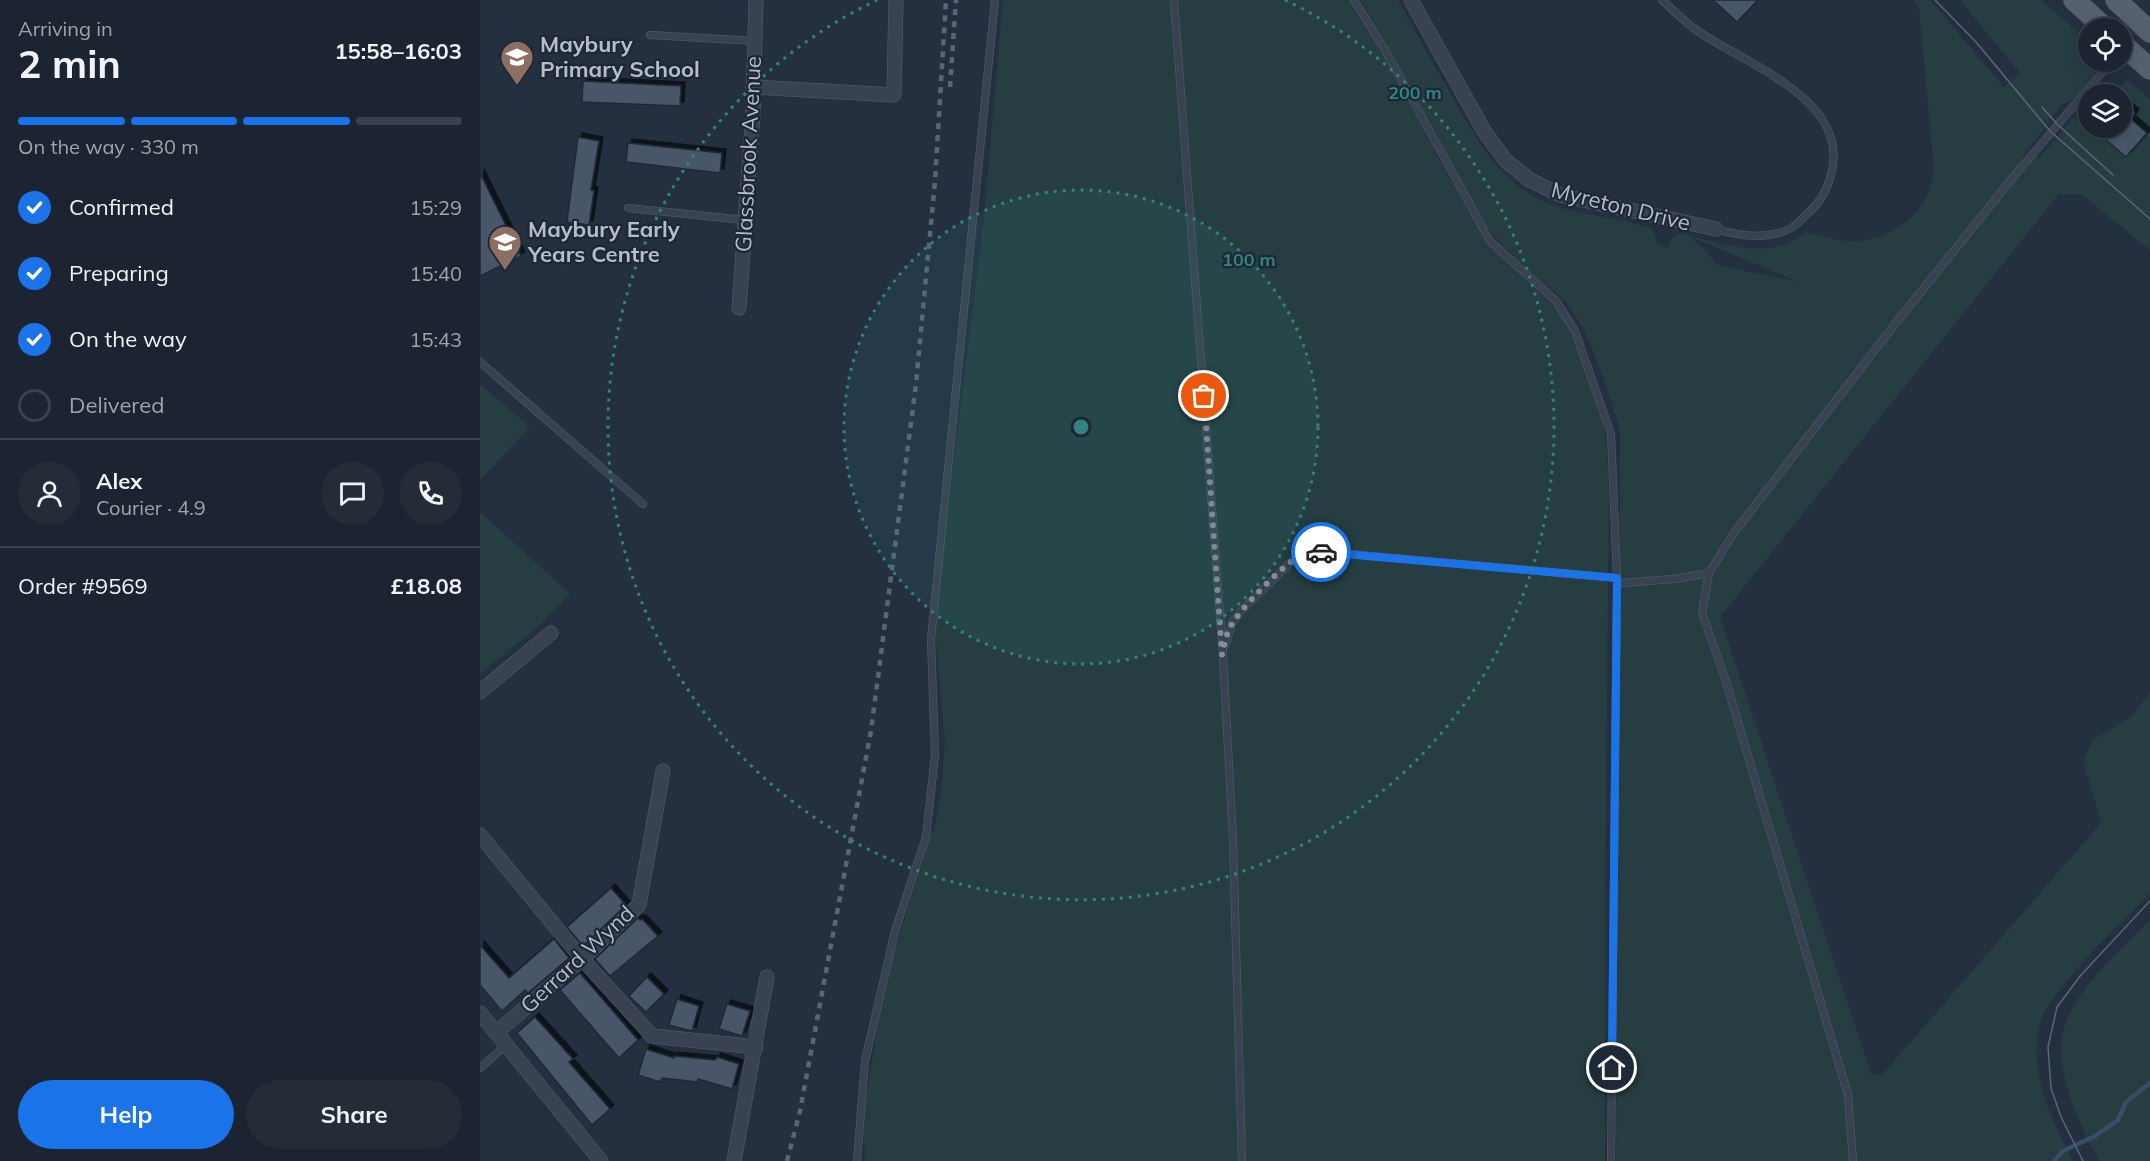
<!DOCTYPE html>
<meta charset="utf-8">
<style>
:root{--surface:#1b2430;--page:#242c38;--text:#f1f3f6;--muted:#a0a4ab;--line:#39414c;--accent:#1a73e8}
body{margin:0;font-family:Mulish,sans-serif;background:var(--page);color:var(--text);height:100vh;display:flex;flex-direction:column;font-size:22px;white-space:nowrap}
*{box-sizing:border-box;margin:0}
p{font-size:20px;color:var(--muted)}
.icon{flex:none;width:33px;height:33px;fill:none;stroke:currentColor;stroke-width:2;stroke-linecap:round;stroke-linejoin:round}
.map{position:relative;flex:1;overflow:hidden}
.panel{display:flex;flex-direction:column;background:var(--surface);width:480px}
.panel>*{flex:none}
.fabs{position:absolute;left:1598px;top:18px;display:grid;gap:12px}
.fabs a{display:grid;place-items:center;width:54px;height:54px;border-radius:50%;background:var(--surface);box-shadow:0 3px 15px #0003,0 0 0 2px var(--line);font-size:30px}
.pin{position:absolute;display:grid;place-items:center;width:51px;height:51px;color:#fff;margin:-26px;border:3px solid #fff;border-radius:50%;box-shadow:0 2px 6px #0007}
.courier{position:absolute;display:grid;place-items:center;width:60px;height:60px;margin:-30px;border:4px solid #1a73e8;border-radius:50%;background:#fff;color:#222;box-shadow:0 2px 8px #0007}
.headline em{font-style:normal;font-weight:700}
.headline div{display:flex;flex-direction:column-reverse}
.headline{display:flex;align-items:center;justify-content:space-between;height:102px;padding:0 18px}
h1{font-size:39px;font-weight:700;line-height:45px}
.bar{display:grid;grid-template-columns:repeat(4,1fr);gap:9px 6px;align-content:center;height:72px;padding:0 18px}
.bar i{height:8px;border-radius:4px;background:var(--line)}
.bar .selected{background:var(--accent)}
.bar p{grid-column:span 4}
.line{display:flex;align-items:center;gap:15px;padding:0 18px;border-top:2px solid var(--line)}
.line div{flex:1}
.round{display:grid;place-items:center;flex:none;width:63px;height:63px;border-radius:32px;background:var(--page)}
ol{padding:0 18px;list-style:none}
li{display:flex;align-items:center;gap:18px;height:66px}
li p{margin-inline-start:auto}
li .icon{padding:6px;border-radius:50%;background:var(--accent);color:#fff;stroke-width:4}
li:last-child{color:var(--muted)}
li i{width:33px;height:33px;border:3px solid var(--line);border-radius:50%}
.cta{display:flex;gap:12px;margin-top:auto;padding:12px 18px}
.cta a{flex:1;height:69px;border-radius:36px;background:var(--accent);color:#fff;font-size:24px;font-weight:700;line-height:69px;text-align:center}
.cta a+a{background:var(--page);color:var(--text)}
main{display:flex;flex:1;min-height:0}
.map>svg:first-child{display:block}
</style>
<main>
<section class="panel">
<div class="headline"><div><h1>2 min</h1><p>Arriving in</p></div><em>15:58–16:03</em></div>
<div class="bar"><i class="selected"></i><i class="selected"></i><i class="selected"></i><i></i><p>On the way · 330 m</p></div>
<ol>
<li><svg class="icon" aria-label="check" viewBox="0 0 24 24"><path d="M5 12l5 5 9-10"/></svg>Confirmed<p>15:29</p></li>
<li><svg class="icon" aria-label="check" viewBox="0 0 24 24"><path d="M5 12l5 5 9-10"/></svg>Preparing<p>15:40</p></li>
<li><svg class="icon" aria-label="check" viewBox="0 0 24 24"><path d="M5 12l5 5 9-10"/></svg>On the way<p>15:43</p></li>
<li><i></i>Delivered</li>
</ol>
<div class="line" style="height:108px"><a class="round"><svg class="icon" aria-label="person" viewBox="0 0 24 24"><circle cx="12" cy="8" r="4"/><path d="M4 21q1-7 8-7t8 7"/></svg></a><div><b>Alex</b><p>Courier · 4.9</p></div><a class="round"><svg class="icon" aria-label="chat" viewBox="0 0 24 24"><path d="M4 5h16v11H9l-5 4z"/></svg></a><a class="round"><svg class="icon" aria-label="phone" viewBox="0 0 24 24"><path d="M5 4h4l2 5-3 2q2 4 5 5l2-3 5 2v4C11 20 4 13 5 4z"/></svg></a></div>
<div class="line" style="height:78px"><div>Order #9569</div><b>£18.08</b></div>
<div class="cta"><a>Help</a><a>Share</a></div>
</section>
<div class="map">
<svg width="1670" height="1161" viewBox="0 0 1670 1161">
<defs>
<filter id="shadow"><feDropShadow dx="4" dy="-4" stdDeviation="0" flood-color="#0009"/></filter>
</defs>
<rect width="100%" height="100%" fill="#243040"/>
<g fill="#263e41" fill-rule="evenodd">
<path d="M523 0H872L894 36 960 161 1006 241 1076 308 1093 336 1118 401 1126 438 1129 498 1125 904V1161H385L383 1119 405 979 457 817 463 773 465 741 454 620 503 229Z"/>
<path d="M880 0H918C933 28 949 56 965 84 991 129 1016 182 1067 203 1100 216 1136 216 1169 228L1175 234 1177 244 1187 248 1192 238 1200 233C1241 243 1289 263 1326 232 1339 235 1353 240 1367 241 1394 244 1426 228 1441 206 1448 196 1452 184 1454 171L1439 8 1434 0H1450L1524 87 1540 73 1480 0H1561L1608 41V62H1623L1594 100 1582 104 1542 158 1560 157 1594 117 1604 125 1619 134 1646 157 1666 133 1647 123 1655 113 1641 101V94H1635L1647 79 1670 100V250L1601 194H1579L1240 617 1391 1074 1402 1075 1621 823 1603 761 1613 740 1651 717 1670 693V894C1640 924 1609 953 1582 987 1575 996 1566 1007 1562 1017 1545 1066 1571 1119 1593 1161H1136L1140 429C1126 388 1115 341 1088 306 1078 293 1066 286 1054 275 1037 260 1020 244 1006 225L901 34ZM1209 236 1314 280V281L1237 265 1225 250Z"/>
<path d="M0 384 50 427 0 480Z"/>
<path d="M0 512 90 594 58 627 0 674Z"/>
<path d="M1670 920V1161H1619C1598 1120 1566 1059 1590 1013 1608 977 1642 949 1670 920Z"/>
</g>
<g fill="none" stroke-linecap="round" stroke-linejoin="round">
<path stroke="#394d69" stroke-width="4.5" d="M1574 1161 1583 1151 1615 1136 1638 1120 1646 1102 1670 1083"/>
</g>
<g fill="#4a5769" stroke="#1f2937" stroke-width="1.5" filter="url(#shadow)">
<path d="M1233 0H1278L1257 22Z"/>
<path d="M103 81 201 86 200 106 102 102Z"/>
<path d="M1641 101 1655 113 1651 119 1667 133 1646 157 1612 128H1641Z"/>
<path d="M98 137 119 141 111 190 114 191 109 225 87 222Z"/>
<path d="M148 143 242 153 240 173 146 162Z"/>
<path d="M0 173 41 256 0 276Z"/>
<path d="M131 888 146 905 103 946 87 927Z"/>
<path d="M158 918 160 920 162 919 178 936 130 976 115 959Z"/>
<path d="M74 939 89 958 48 993 45 990 22 1011 0 985V945L29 978Z"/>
<path d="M100 973 158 1040 139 1058 80 990Z"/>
<path d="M167 977 184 994 166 1012 149 996Z"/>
<path d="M197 999 219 1006 212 1031 189 1025Z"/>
<path d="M247 1004 270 1011 262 1036 239 1029Z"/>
<path d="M55 1017 93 1059 89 1062 130 1109 112 1125 37 1033Z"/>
<path d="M166 1049 194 1058V1056L235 1060 237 1057 259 1064 252 1089 218 1079V1082L182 1078 180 1082 158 1075Z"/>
</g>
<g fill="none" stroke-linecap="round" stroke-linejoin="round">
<defs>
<g id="lane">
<path d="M694 0 743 655 753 840 762 1161"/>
<path d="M874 0 904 48 1010 241 1076 301 1095 331 1131 434 1137 578 1131 1161"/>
<path d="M1182 0C1192 9 1202 19 1212 27 1258 62 1369 96 1352 171 1348 188 1341 202 1328 213 1323 218 1317 225 1311 228 1288 240 1259 236 1236 229"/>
<path d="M170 35 275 41"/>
<path d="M148 208 265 220"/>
<path d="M0 362 163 504"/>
<path d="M1141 583 1194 579 1229 573"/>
<path d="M745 646 752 623 760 612 812 561 828 554 848 552 1137 578"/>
<path d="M0 1068 26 1045"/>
<path d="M377 1161 385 1061 415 931 446 837 455 755 451 639 515 0"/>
<path d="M1373 1161 1368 1095 1245 678 1222 613 1229 573 1253 534 1415 324 1534 176 1631 62"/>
</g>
<g id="street">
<path d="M931 0 1004 131 1026 161 1050 180 1080 195 1236 229"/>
<path d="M273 87 414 95 416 0"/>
<path d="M259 308 273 113 276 0"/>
<path d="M0 692 71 633"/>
<path d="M0 835 102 959 172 1036 276 1047"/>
<path d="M0 1013 121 1161"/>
<path d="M16 1033 102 959 159 905 183 771"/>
<path d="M254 1161 287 977"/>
</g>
<g id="primary">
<path d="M1594 0 1625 28"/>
<path d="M1636 0 1670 32"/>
<path d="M1641 43 1670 69"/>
</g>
</defs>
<use href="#lane" stroke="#56606d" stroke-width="8"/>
<use href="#street" stroke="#56606d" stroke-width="15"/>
<use href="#primary" stroke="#424b59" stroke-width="22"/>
<use href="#lane" stroke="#384250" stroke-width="7"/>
<use href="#street" stroke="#384250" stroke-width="14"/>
<use href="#primary" stroke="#566170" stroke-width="21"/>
<g stroke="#5a6677" stroke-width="1.5">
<path d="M1455 0 1496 42 1570 131 1670 219"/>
<path d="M1562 107 1577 124 1633 175"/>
<path d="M1603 1161 1581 1117 1571 1088 1568 1047 1577 1007 1601 975 1670 901"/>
</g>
<g stroke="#5a6677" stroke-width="4.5" stroke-dasharray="6 6" stroke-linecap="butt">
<path d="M470 87 476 0"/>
<path d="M307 1161 320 1111 391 731 436 384 455 181 466 0"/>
</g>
</g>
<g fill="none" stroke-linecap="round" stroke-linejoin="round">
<path stroke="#828c9a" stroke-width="6" stroke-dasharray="0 10.8" d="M724 396 742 655C745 644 746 633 752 624 759 611 802 566 814 560 822 555 831 553 841 552"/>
<path stroke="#1a73e8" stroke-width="8" d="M841 552 1137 578 1132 1068"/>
</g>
<circle cx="601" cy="427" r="237" fill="#308480" fill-opacity=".12"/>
<g fill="none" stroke="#308480" stroke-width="3" stroke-dasharray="3 6">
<circle cx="601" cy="427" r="237"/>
<path d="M805 0A473 473 0 1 1 397 0"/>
</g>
<defs>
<symbol id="school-pin" viewBox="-11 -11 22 30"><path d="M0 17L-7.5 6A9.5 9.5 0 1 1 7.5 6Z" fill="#8d6e63" stroke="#1d2735"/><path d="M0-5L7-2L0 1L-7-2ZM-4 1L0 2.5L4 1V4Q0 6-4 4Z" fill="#fff"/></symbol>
</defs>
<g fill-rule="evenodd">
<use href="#school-pin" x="18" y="38" width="38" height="52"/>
<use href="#school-pin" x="6" y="223" width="38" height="52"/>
</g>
<g text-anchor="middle" stroke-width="4.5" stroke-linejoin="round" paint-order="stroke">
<g font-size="22" font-weight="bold" fill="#b5bdca" stroke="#1d2735" text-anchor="start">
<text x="60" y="52">Maybury<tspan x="60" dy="25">Primary School</tspan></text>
<text x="48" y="237">Maybury Early<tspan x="48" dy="25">Years Centre</tspan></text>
</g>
<g font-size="22" fill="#b5bdca" stroke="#1d2735">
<text transform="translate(268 154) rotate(-87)" y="8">Glassbrook Avenue</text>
<text transform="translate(1141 206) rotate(14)" y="8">Myreton Drive</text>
<text transform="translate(97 959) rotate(-43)" y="8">Gerrard Wynd</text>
</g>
</g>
<circle cx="601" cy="427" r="9" fill="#308480" stroke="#1d2735" stroke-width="3"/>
<g font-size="18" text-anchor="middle" font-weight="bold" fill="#308480" stroke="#1d2735" stroke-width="4.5" stroke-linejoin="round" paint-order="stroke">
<text x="935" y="99">200 m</text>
<text x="769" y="266">100 m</text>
</g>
</svg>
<div class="fabs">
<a><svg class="icon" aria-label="locate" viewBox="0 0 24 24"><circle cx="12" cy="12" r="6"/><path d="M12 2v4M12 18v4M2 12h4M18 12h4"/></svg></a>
<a><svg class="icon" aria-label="layers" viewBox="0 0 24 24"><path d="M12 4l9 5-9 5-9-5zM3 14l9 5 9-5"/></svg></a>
</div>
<div class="pin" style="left:724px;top:396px;background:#ea580c"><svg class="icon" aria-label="bag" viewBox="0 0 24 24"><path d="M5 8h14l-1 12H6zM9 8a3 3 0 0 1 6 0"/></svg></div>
<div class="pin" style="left:1132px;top:1068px;background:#1f2937"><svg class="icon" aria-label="home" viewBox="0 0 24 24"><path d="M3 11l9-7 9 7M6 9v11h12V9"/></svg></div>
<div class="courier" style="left:841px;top:552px"><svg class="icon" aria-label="car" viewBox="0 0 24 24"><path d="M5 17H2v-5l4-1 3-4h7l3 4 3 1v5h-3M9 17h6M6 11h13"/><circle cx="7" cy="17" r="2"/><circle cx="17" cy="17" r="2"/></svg></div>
</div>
</main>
